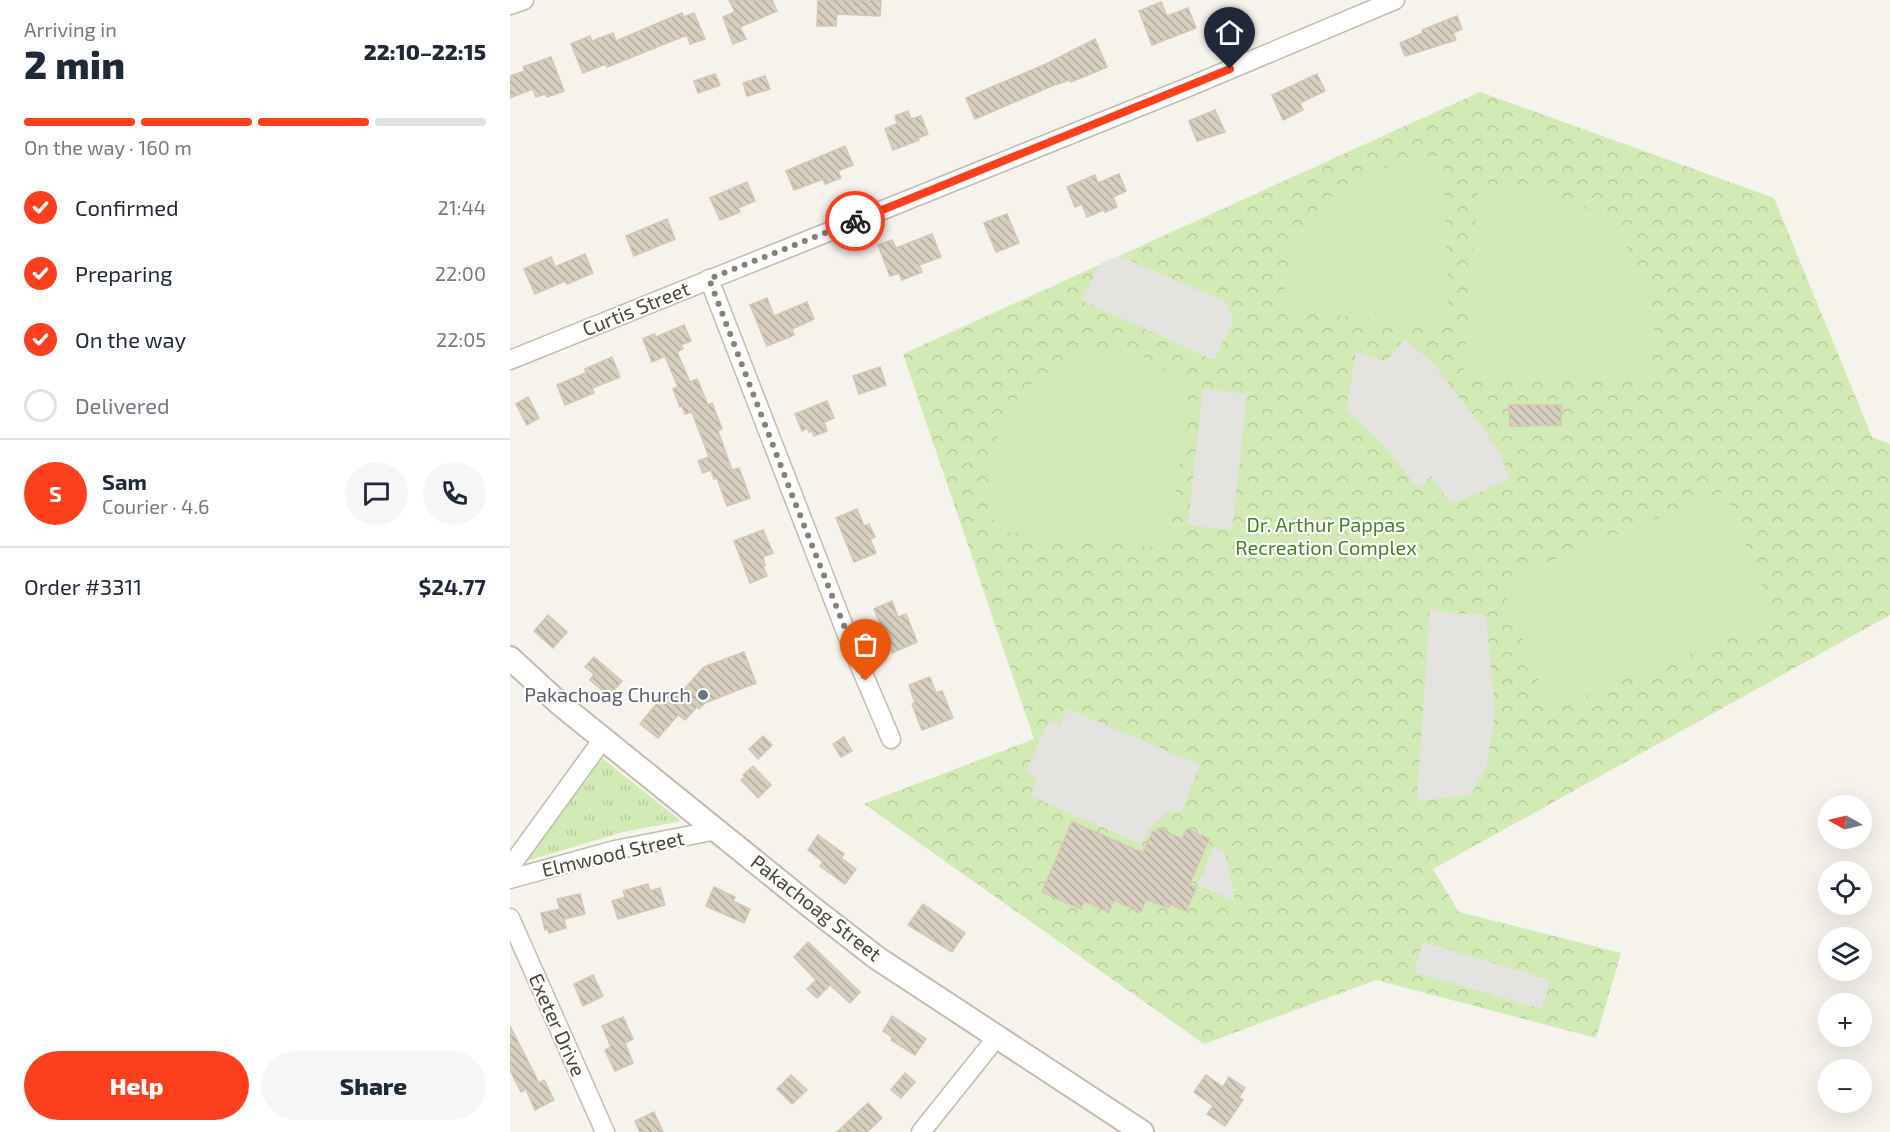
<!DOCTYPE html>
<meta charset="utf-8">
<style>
:root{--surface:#fff;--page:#f6f6f7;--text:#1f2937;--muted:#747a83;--line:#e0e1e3;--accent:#fc3f1d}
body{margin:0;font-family:"Exo 2",sans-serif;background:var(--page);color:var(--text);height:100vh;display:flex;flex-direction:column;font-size:22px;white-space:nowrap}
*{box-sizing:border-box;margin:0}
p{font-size:20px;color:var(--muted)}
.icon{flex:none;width:33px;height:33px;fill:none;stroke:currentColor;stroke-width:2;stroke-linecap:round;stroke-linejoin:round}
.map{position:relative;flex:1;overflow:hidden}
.panel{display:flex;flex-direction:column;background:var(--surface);width:510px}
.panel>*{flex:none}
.needle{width:39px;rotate:278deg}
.buttons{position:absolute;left:1308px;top:795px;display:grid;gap:12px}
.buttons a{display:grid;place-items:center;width:54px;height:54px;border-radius:50%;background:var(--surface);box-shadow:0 6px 24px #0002;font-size:30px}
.pin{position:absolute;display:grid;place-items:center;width:51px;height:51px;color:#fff;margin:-62px -26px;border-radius:50% 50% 50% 0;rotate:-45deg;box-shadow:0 0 6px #0007}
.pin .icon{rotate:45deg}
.courier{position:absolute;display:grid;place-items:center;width:60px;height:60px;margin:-30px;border:4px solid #fc3f1d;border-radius:50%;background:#fff;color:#222;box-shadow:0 2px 8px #0007}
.overview em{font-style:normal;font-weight:800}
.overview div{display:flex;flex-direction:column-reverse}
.overview{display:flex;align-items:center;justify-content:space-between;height:102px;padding:0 24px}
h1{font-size:39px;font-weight:800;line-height:45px}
.bar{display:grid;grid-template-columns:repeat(4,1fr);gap:9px 6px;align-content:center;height:72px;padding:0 24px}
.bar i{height:8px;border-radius:4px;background:var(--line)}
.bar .on{background:var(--accent)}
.bar p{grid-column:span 4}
.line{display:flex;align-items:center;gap:15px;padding:0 24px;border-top:2px solid var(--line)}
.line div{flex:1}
.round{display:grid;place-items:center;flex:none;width:63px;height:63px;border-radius:32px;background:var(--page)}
ol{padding:0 24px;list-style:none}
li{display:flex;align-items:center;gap:18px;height:66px}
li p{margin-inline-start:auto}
li .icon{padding:6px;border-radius:50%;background:var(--accent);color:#fff;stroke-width:4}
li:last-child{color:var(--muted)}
li i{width:33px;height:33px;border:3px solid var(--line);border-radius:50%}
.cta{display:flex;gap:12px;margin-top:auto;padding:12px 24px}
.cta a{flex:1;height:69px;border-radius:36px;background:var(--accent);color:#fff;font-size:24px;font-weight:800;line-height:69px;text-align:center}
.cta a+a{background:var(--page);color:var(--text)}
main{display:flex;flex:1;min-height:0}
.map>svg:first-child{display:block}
</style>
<main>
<section class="panel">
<div class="overview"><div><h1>2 min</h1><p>Arriving in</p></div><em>22:10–22:15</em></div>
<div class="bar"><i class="on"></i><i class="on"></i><i class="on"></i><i></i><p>On the way · 160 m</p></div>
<ol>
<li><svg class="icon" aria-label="check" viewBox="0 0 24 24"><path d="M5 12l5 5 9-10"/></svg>Confirmed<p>21:44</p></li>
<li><svg class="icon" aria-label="check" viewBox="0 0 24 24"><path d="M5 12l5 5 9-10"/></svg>Preparing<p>22:00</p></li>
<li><svg class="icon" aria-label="check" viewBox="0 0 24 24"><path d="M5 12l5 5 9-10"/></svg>On the way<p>22:05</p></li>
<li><i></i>Delivered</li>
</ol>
<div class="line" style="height:108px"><b class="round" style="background:var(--accent);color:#fff">S</b><div><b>Sam</b><p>Courier · 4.6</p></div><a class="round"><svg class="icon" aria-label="chat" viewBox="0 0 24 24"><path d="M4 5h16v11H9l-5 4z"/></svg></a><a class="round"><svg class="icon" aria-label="phone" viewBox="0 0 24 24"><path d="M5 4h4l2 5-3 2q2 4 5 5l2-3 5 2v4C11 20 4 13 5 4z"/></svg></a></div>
<div class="line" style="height:78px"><div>Order #3311</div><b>$24.77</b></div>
<div class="cta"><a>Help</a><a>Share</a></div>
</section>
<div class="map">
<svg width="1380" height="1132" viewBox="0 0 1380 1132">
<defs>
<pattern id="grass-tufts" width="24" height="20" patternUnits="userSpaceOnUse" patternTransform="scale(1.5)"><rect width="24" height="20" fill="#d2eab5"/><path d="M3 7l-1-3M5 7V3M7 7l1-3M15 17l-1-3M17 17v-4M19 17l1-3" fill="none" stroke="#b6ca9c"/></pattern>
<pattern id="park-crowns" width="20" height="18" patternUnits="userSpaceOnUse" patternTransform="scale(1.5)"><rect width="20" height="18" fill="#d2eab5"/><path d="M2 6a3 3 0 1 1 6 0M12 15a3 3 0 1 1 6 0" fill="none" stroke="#b6ca9c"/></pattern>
<pattern id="building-back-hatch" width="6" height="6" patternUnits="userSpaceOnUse" patternTransform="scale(1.5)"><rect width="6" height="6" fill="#d8cfc1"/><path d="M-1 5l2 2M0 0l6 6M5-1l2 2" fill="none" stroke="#b1aa9e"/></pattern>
</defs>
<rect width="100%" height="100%" fill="#f6f3ec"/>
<path fill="url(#grass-tufts)" d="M92 758 171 821 113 832 17 861Z"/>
<path fill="url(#park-crowns)" d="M970 92 1264 198 1362 437 1380 444V615L923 869 949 912 1111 953 1086 1038 866 980 694 1044 354 804 524 739 393 354Z"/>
<g fill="#d2eab5">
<path d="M933 155 939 318 932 325 771 310C775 291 777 263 784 247 810 187 872 161 933 155Z"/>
<path d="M989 189 1022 191 1071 205 1112 237 1139 287 1146 339 1140 376 953 378 968 192Z"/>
<path d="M601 349 634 358 680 384 660 535 647 547 486 531 480 501 481 455 497 410 526 379 560 359Z"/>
<path d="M1215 491 1265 620 1040 709 990 581Z"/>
</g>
<g fill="#e5e3e0">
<path d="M609 256 715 301 724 320 704 360 571 300 590 264Z"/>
<path d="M894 339 924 364 980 438 993 460 999 480 941 504 921 476 910 490 870 441 836 410 846 352 876 362Z"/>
<path d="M693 389 737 394 722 530 678 525Z"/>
<path d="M920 607 937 613 976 615 985 712 977 766 961 795 907 801Z"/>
<path d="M558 709 690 765 671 812H658L641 827 631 844 520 796 527 778 516 771 539 720 550 725Z"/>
<path d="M704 847 715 852 725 901 687 885Z"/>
<path d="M913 942 1040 980 1032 1009 904 972Z"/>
</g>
<g fill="url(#building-back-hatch)" stroke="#d3c7b4" stroke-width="1.5">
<path d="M219 0H262L267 11 230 27 236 39 223 44 213 17 225 12Z"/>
<path d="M308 0H371L370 16 327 14 326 26H307Z"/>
<path d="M651 2 657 16 678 8 686 28 642 45 629 11Z"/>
<path d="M172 13 173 17 184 13 195 39 180 44 177 35 97 67 96 64 73 73 61 44 80 36 82 41 103 33 106 41Z"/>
<path d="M947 16 952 29 943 33 946 40 895 56 890 43 913 33 912 30Z"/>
<path d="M585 39 597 67 561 82 560 80 544 85 465 119 456 98 536 64Z"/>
<path d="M41 57 54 91 37 97 35 94 26 97 23 89 0 98V76L15 71 13 67Z"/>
<path d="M205 74 210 85 188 93 184 81Z"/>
<path d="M807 74 815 91 790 103 793 110 773 120 762 95Z"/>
<path d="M255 76 260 89 237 96 233 83Z"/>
<path d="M705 110 715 132 687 141 679 121Z"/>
<path d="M398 111 401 119 411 116 418 134 408 138 409 140 383 150 375 129 387 124 385 116Z"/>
<path d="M335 146 343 165 328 171 331 178 315 184 313 179 284 190 276 171Z"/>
<path d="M609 174 616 191 603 197 607 207 595 212 594 210 577 217 572 204 565 207 557 187 585 175 588 183Z"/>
<path d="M237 182 245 201 228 208 230 212 210 220 200 198Z"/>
<path d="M497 214 509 243 486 252 474 223Z"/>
<path d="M157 219 165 239 124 256 116 236Z"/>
<path d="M422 234 431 257 409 265 412 272 392 280 389 273 380 276 368 245 382 240 386 248Z"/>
<path d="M75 254 83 273 57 284 55 281 25 294 14 269 41 257 45 267Z"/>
<path d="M257 298 264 316 297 302 304 319 282 329 284 335 257 346 240 305Z"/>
<path d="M174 325 181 341 171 345 173 349 167 352 180 382 187 379 198 405 202 403 212 429 208 431 222 470 229 468 240 498 217 506 207 478 204 479 201 470 193 473 188 461 199 457 182 412 175 414 172 406 170 407 163 389 168 387 155 356 142 362 133 339 144 334 146 337Z"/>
<path d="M102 357 110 377 82 388 84 393 55 405 47 385 76 373 75 369Z"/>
<path d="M370 367 376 385 349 394 343 376Z"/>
<path d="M18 397 29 418 17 425 6 404Z"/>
<path d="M317 401 324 418 314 422 317 431 304 436 302 431 299 432 297 428 292 431 285 414Z"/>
<path d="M999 405H1051V425L1000 426Z"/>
<path d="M347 509 354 526 359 524 365 537 360 539 366 553 344 562 326 518Z"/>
<path d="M253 530 263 553 253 557 255 565 253 566 257 576 240 583 224 541Z"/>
<path d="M382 601 388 617 396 614 407 642 382 653 364 609Z"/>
<path d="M38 615 57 632 43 648 24 631Z"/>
<path d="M234 652 246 683 195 703 189 709 187 707 175 720 168 715 148 738 130 724 158 690 167 697 194 667Z"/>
<path d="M84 657 112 681 99 696 80 680 84 674 75 667Z"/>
<path d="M420 677 426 693 432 691 443 718 412 730 402 704 405 703 399 685Z"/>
<path d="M253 736 262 745 248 759 239 749Z"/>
<path d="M334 737 342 751 331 757 323 744Z"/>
<path d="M243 766 261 785 248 798 231 780 235 777 233 775Z"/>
<path d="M562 822 633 853 643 831 646 833 648 828 672 839 677 829 699 839 679 885 686 888 676 911 660 904 658 908 636 899 631 912 604 900 599 912 574 901 571 909 532 892Z"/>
<path d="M308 835 334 854 331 858 346 869 335 884 310 866 313 862 298 850Z"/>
<path d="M138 884 140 891 150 888 155 905 108 919 102 901 115 897 113 891Z"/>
<path d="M204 887 225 897 223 901 240 909 234 923 196 906Z"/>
<path d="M70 894 75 914 54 919 56 928 39 933 38 929 35 930 31 913 50 909 47 899Z"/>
<path d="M413 904 455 933 442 952 398 925Z"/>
<path d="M298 942 350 992 340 1003 320 985 307 998 297 989 306 980 284 957Z"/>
<path d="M83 975 93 996 73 1006 64 984Z"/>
<path d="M382 1016 416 1039 405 1055 381 1040 382 1037 373 1031Z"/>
<path d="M113 1017 123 1039 115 1043 123 1063 105 1071 95 1050 101 1047 92 1026Z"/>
<path d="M0 1026 29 1083 34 1080 44 1100 25 1110 16 1089 11 1092 0 1070Z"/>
<path d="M395 1073 405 1082 391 1098 381 1090Z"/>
<path d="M281 1075 297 1090 282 1104 267 1089Z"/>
<path d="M696 1075 713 1087 719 1077 735 1088 729 1097 733 1100 715 1126 697 1114 703 1106 684 1092Z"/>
<path d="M358 1103 372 1118 357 1132H327Z"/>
<path d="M144 1112 153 1132H130L125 1121Z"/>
</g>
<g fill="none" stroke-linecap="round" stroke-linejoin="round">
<defs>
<g id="minor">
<path d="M0 5 14 0"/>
<path d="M199 279 341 645 381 739"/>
<path d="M0 360 676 88 885 0"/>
<path d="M0 867 93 739"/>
<path d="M0 879 105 850 207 830"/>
<path d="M0 918 95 1132"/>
<path d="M411 1132 487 1037"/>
</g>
<path id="tertiary" d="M0 658 50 704 300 906 367 958 632 1132"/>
</defs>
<use href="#minor" stroke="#c2bbae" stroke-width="21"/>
<use href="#tertiary" stroke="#c2bbae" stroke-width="26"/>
<use href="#minor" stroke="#fff" stroke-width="18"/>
<use href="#tertiary" stroke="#fff" stroke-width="22"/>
</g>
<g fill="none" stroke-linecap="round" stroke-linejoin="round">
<path stroke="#878178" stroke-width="6" stroke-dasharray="0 10.8" d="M345 221 199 279 284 500 356 681"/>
<path stroke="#fc3f1d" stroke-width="8" d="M345 221 720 69"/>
</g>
<circle fill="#6b7280" stroke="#fff" stroke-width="2" cx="193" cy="695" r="6"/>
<g text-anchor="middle" stroke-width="4.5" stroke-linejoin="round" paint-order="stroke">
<g font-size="20" fill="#4b4439" stroke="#fff">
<text transform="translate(126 309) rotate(-22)" y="7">Curtis Street</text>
<text transform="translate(103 854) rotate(-13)" y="7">Elmwood Street</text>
<text transform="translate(306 908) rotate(38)" y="7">Pakachoag Street</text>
<text transform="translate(47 1025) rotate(66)" y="7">Exeter Drive</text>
</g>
<g font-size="20" fill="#4a7f2a" stroke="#fff">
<text x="816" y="532">Dr. Arthur Pappas<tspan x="816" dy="23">Recreation Complex</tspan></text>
</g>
<g font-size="20" fill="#5b616d" stroke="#fff" text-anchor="end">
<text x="181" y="702">Pakachoag Church</text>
</g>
</g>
</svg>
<div class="buttons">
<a><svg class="needle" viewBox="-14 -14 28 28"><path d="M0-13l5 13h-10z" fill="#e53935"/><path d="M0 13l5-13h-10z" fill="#747a83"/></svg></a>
<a><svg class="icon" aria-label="locate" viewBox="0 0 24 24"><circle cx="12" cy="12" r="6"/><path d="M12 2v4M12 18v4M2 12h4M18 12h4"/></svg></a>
<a><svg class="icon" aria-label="layers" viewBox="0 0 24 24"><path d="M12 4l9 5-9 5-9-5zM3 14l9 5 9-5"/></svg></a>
<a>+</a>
<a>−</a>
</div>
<div class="pin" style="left:356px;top:681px;background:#ea580c"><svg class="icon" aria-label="bag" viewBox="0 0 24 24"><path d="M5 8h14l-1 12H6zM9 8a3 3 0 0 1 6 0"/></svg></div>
<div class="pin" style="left:720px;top:69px;background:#1f2937"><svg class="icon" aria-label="home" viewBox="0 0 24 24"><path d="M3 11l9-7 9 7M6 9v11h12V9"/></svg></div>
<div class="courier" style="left:345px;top:221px"><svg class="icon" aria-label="bike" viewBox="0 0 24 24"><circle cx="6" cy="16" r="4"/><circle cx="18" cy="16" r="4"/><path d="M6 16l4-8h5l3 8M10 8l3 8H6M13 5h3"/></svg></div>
</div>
</main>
